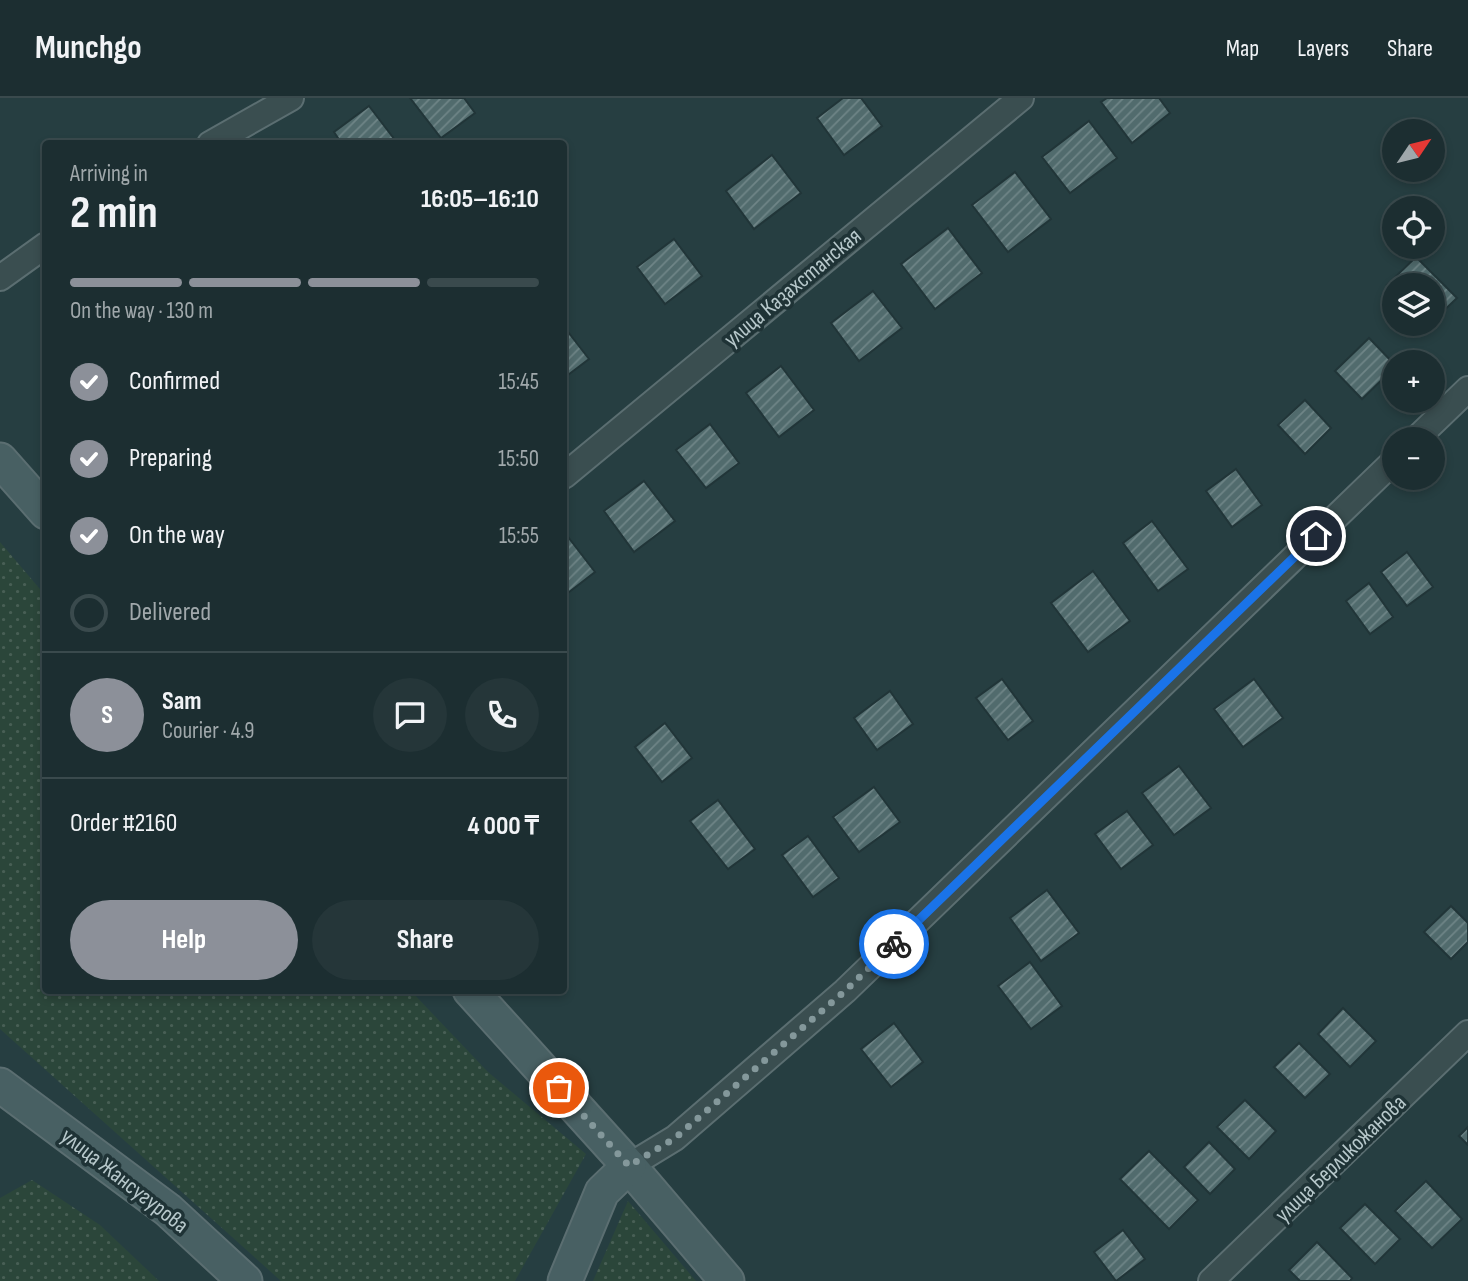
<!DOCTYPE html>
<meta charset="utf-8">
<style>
:root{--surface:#1c2e31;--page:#253639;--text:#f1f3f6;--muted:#a0a8ab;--line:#3a4a4d;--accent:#8c9099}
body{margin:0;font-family:"Sofia Sans Condensed",sans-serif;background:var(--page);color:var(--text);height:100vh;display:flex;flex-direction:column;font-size:26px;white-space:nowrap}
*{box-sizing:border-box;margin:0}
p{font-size:23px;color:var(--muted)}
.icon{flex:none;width:38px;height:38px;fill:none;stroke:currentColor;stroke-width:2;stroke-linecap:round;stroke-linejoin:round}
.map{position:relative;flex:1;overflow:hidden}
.panel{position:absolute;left:42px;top:42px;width:525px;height:854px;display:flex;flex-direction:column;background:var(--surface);border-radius:7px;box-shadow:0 4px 10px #0003,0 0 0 2px var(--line)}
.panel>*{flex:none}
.needle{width:46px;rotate:55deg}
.buttons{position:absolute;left:1382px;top:21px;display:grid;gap:14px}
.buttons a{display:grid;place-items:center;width:63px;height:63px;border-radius:50%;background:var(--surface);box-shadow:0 4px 10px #0003,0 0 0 2px var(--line);font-size:35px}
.pin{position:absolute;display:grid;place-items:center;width:60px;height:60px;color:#fff;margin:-30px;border:4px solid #fff;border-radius:50%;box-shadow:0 2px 7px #0007}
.courier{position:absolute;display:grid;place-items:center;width:70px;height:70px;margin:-35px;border:5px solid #1a73e8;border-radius:50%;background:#fff;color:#222;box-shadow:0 2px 9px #0007}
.headline em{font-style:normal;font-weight:700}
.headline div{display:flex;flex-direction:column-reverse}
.headline{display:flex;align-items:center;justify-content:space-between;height:119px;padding:0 28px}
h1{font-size:46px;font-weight:700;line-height:52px}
.bar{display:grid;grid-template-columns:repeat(4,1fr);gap:10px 7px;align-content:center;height:84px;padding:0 28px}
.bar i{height:9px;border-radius:5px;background:var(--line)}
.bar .on{background:var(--accent)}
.bar p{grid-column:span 4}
.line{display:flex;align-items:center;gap:18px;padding:0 28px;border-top:2px solid var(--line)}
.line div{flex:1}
.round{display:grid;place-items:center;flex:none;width:74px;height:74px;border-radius:37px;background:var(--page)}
ol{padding:0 28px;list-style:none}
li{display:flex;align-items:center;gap:21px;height:77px}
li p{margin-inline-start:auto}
li .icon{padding:7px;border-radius:50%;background:var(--accent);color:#fff;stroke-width:4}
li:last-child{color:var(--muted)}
li i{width:38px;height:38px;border:4px solid var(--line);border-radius:50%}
.button{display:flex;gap:14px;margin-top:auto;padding:14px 28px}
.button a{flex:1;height:80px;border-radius:42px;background:var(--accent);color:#fff;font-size:28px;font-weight:700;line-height:80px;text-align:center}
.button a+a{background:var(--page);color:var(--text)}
header{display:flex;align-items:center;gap:42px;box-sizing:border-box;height:98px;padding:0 35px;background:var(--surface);border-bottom:2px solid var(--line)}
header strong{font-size:33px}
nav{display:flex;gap:38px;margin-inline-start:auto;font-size:24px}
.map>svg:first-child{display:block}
</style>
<header>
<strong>Munchgo</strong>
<nav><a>Map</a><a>Layers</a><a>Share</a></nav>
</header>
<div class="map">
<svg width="1468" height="1183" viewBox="0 0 1468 1183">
<defs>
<pattern id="grass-dots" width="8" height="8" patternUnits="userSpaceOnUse" patternTransform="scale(1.75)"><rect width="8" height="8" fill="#2b463a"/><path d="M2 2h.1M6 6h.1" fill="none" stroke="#485f55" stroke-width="1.8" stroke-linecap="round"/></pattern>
<pattern id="building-hatch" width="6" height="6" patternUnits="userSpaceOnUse" patternTransform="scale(1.75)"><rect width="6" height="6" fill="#516b6d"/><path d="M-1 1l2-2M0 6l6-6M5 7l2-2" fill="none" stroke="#6f8587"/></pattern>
</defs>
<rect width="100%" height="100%" fill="#263e41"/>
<g fill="url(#grass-dots)">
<path d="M0 444 45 497 46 892 411 893 488 974 586 1056 515 1183H281L0 931Z"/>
<path d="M32 1082 100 1127 159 1183H0V1100Z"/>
<path d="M628 1103 696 1183H593Z"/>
</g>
<g fill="url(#building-hatch)" stroke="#213538" stroke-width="2">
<path d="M410 0H464L475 15 441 40Z"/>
<path d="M843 0H861L882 28 844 57 817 20Z"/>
<path d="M1107 0H1159L1170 15 1132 45 1101 4Z"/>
<path d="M369 8 398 46H342L334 34Z"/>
<path d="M1089 23 1117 60 1070 95 1042 59Z"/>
<path d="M772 57 801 95 754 131 726 93Z"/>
<path d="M1015 74 1051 121 1008 154 972 107Z"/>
<path d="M948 130 982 175 935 211 901 166Z"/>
<path d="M674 141 702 178 665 206 637 169Z"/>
<path d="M1416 159 1457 200 1433 223V187H1395V195L1387 187Z"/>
<path d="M873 193 902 230 859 263 831 225Z"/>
<path d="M565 230 589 261 564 280V232Z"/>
<path d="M1369 240 1395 267V269L1362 301 1335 273Z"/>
<path d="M781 268 814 312 779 339 746 295Z"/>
<path d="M1305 302 1331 330 1305 356 1278 327Z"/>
<path d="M710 326 739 365 706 390 676 352Z"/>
<path d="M1236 371 1262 407 1232 429 1206 393Z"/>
<path d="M644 383 675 423 634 454 604 413Z"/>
<path d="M1152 423 1188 471 1158 493 1123 445Z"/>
<path d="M565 435 595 474 564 498V436Z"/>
<path d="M1407 454 1433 489 1407 508 1381 474Z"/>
<path d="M1093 473 1130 523 1088 554 1051 505Z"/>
<path d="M1369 485 1393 519 1370 536 1346 503Z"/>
<path d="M1002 581 1033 623 1008 642 976 600Z"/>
<path d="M1254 581 1283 620 1243 649 1214 611Z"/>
<path d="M890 593 913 626 877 652 854 620Z"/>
<path d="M665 625 692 660 662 684 635 649Z"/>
<path d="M1179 668 1211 710 1174 737 1142 695Z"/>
<path d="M874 689 900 724 859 754 833 719Z"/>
<path d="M718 702 755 751 728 771 690 723Z"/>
<path d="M1127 713 1153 747 1121 771 1095 736Z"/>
<path d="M808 738 839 780 813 799 782 757Z"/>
<path d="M1047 792 1079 835 1041 863 1010 820Z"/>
<path d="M1451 808 1468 825V844L1451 861 1424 834Z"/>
<path d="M1030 864 1062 908 1031 931 998 888Z"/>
<path d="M1343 910 1376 943 1350 969 1318 936Z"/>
<path d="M894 925 923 964 891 989 861 951Z"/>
<path d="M1299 945 1330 976 1305 1000 1274 969Z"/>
<path d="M1245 1002 1276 1033 1249 1061 1217 1029Z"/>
<path d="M1468 1029V1047L1459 1038Z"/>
<path d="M1209 1044 1235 1071 1210 1096 1184 1069Z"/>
<path d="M1149 1053 1198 1102 1169 1131 1120 1081Z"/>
<path d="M1426 1083 1462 1121 1432 1150 1395 1113Z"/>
<path d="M1365 1106 1400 1141 1375 1166 1340 1130Z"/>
<path d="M1123 1132 1145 1161 1116 1183 1094 1154Z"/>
<path d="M1317 1144 1352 1180 1350 1183H1300L1289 1172Z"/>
</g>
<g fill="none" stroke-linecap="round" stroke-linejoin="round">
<defs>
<g id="minor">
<path d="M210 46 291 0"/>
<path d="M0 180 46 147"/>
<path d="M1416 341 1468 291"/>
<path d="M564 378 1021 0"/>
<path d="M629 1068 675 1040 845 893 1395 362"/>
<path d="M1211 1183 1468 935"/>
</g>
<g id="secondary">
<path d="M0 362 46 414"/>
<path d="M470 892 629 1068 727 1183"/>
<path d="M0 987 168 1112 245 1183"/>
<path d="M565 1183 602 1094 629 1068"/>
</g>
</defs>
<use href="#minor" stroke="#5b6e71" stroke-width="28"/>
<use href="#secondary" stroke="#5b6e71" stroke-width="37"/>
<use href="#minor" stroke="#3a4e50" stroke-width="24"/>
<use href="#secondary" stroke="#486063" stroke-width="33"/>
</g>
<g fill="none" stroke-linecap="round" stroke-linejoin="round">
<path stroke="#84989b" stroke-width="7" stroke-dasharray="0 12.6" d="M559 990 629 1068 675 1040 845 893 894 846"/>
<path stroke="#1a73e8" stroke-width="9" d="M894 846 1316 438"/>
</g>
<g text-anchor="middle" stroke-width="7" stroke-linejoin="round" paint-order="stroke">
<g font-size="23" fill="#b7c8cb" stroke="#1f3336">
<text transform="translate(792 189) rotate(-40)" y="8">улица Казахстанская</text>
<text transform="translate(1340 1060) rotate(-44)" y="8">улица Берликожанова</text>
<text transform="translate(125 1082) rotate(38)" y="8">улица Жансугурова</text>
</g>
</g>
</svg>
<div class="buttons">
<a><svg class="needle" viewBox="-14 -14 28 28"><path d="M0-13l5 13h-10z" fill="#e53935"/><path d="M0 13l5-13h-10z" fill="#a0a8ab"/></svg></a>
<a><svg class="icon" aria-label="locate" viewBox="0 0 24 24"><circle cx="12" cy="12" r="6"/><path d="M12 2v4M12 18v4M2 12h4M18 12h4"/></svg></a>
<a><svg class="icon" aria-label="layers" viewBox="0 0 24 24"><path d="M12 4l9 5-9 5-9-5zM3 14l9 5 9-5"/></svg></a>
<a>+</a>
<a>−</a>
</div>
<div class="pin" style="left:559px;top:990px;background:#ea580c"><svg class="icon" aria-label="bag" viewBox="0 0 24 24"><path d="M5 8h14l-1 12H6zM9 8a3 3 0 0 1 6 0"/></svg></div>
<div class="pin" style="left:1316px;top:438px;background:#1f2937"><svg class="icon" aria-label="home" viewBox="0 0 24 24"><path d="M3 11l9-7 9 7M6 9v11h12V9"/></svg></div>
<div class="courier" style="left:894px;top:846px"><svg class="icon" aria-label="bike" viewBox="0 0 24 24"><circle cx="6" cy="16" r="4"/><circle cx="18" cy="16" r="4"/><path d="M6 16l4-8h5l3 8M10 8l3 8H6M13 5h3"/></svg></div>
<section class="panel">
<div class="headline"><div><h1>2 min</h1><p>Arriving in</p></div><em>16:05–16:10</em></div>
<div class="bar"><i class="on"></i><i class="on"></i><i class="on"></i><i></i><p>On the way · 130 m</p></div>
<ol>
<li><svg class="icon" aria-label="check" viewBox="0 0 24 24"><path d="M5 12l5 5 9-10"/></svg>Confirmed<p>15:45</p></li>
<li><svg class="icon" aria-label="check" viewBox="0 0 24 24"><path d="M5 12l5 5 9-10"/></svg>Preparing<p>15:50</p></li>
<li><svg class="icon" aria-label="check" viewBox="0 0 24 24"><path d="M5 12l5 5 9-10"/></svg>On the way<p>15:55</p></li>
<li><i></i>Delivered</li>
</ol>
<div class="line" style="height:126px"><b class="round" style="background:var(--accent);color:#fff">S</b><div><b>Sam</b><p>Courier · 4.9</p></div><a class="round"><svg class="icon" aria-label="chat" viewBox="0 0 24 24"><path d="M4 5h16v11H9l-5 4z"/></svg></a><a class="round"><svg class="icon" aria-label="phone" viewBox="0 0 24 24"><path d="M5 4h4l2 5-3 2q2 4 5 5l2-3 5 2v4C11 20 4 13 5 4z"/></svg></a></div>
<div class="line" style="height:91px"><div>Order #2160</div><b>4 000 ₸</b></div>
<div class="button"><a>Help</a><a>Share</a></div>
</section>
</div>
